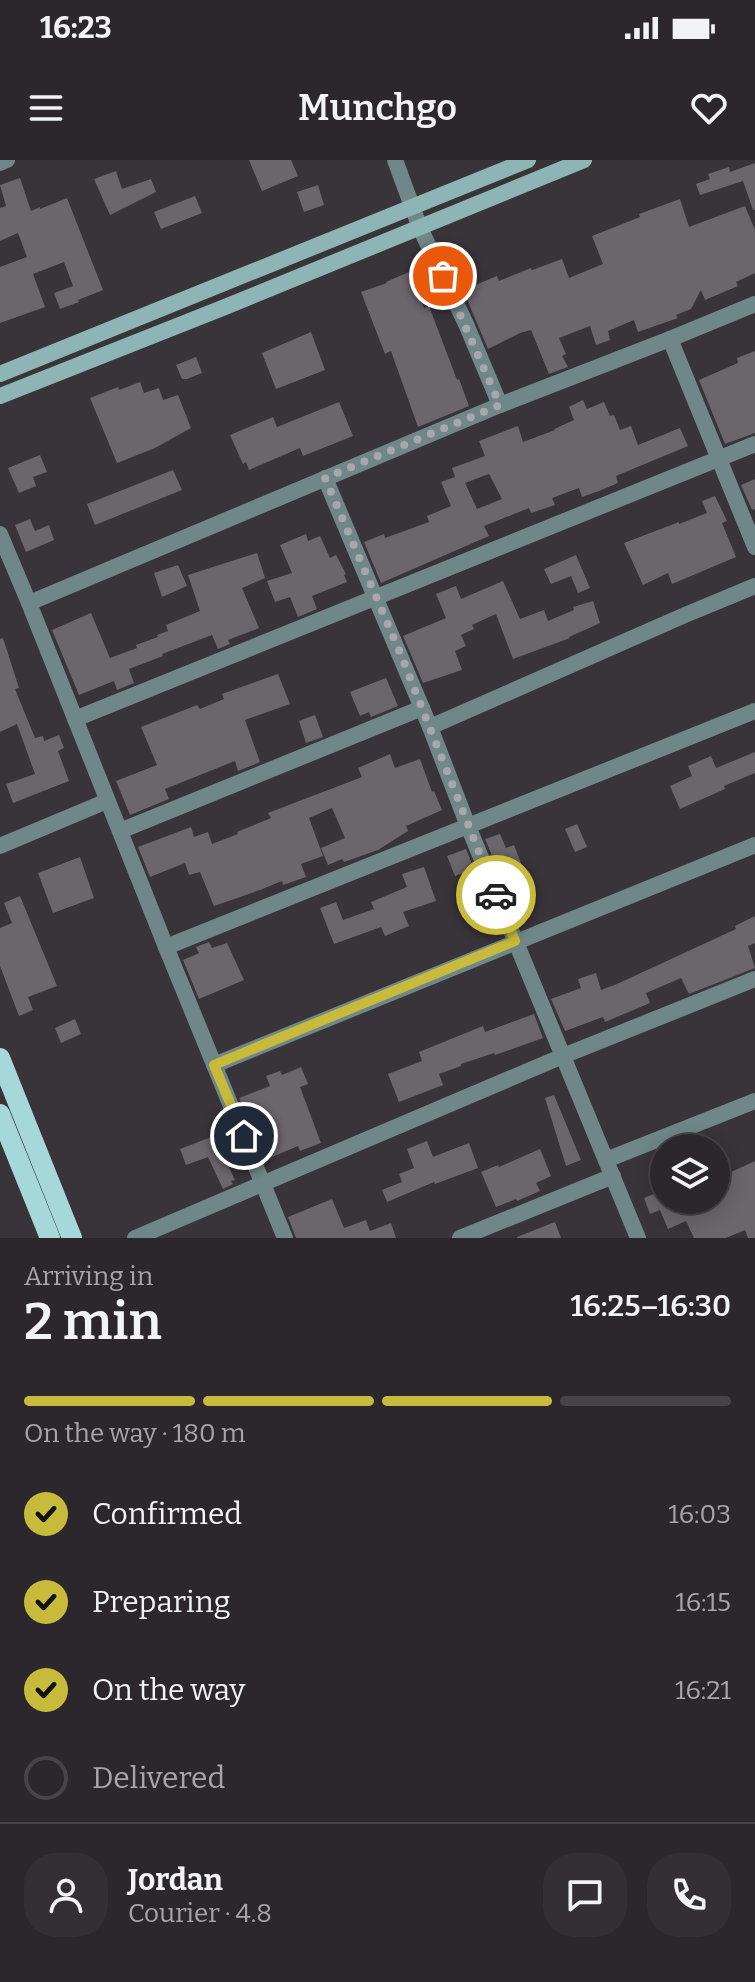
<!DOCTYPE html>
<meta charset="utf-8">
<style>
:root{--surface:#2b272c;--page:#332f34;--text:#f1f3f6;--muted:#a6a5a9;--line:#474448;--accent:#c8bb3b}
body{margin:0;font-family:Bitter,serif;background:var(--page);color:var(--text);height:100vh;display:flex;flex-direction:column;font-size:30px;white-space:nowrap}
*{box-sizing:border-box;margin:0}
p{font-size:26px;color:var(--muted)}
.icon{flex:none;width:44px;height:44px;fill:none;stroke:currentColor;stroke-width:2;stroke-linecap:round;stroke-linejoin:round}
.map{position:relative;height:1078px;overflow:hidden}
.details{display:flex;flex-direction:column;background:var(--surface);flex:1}
.details>*{flex:none}
.controls{position:absolute;left:650px;top:974px;display:grid;gap:16px}
.controls a{display:grid;place-items:center;width:80px;height:80px;border-radius:50%;background:var(--surface);box-shadow:0 4px 20px #0003,0 0 0 2px var(--line);font-size:40px}
.pin{position:absolute;display:grid;place-items:center;width:68px;height:68px;color:#fff;margin:-34px;border:4px solid #fff;border-radius:50%;box-shadow:0 2px 8px #0007}
.courier{position:absolute;display:grid;place-items:center;width:80px;height:80px;margin:-40px;border:6px solid #c8bb3b;border-radius:50%;background:#fff;color:#222;box-shadow:0 2px 10px #0007}
.overview em{font-style:normal;font-weight:600}
.overview div{display:flex;flex-direction:column-reverse}
.overview{display:flex;align-items:center;justify-content:space-between;height:136px;padding:0 24px}
h1{font-size:52px;font-weight:600;line-height:60px}
.bar{display:grid;grid-template-columns:repeat(4,1fr);gap:12px 8px;align-content:center;height:96px;padding:0 24px}
.bar i{height:10px;border-radius:6px;background:var(--line)}
.bar .selected{background:var(--accent)}
.bar p{grid-column:span 4}
.line{display:flex;align-items:center;gap:20px;padding:0 24px;border-top:2px solid var(--line)}
.line div{flex:1}
.round{display:grid;place-items:center;flex:none;width:84px;height:84px;border-radius:32px;background:var(--page)}
ol{padding:0 24px;list-style:none}
li{display:flex;align-items:center;gap:24px;height:88px}
li p{margin-inline-start:auto}
li .icon{padding:8px;border-radius:50%;background:var(--accent);color:#111;stroke-width:4}
li:last-child{color:var(--muted)}
li i{width:44px;height:44px;border:4px solid var(--line);border-radius:50%}
.status{display:flex;justify-content:space-between;align-items:center;height:56px;padding:0 40px;background:var(--surface);direction:ltr}
.status svg{height:22px;fill:currentColor}
header{display:flex;justify-content:space-between;align-items:center;height:104px;padding:0 24px;background:var(--surface);font-size:36px;font-weight:600}
.map>svg:first-child{display:block}
</style>
<div class="status"><b>16:23</b><svg viewBox="0 0 49 12"><path d="M0 12V9h3v3zM5 12V6h3v6zM10 12V3h3v9zM15 12V0h3v12zM26 1h20v11H26zM47 4h2v5h-2z"/></svg></div>
<header><svg class="icon" aria-label="menu" viewBox="0 0 24 24"><path d="M4 6h16M4 12h16M4 18h16"/></svg>Munchgo<svg class="icon" aria-label="heart" viewBox="0 0 24 24"><path d="M12 20l-8-8c-3-5 5-10 8-4 3-6 11-1 8 4z"/></svg></header>
<div class="map">
<svg width="755" height="1078" viewBox="0 0 755 1078">
<rect width="100%" height="100%" fill="#39343a"/>
<g fill="#6b656c" fill-rule="evenodd">
<path d="M249 0H291L298 16 262 31Z"/>
<path d="M755 3V50H753L743 21 700 35 696 24 710 19 708 14 729 7 730 12Z"/>
<path d="M116 11 122 29 151 19 156 32 110 55 94 19Z"/>
<path d="M20 18 31 51 40 47V49L67 38 103 130 78 140 79 142 60 149 54 133 73 126 64 102 33 114 45 147 0 163V107L27 97 18 73 0 81V48L6 46 0 25Z"/>
<path d="M318 25 324 45 304 52 297 32Z"/>
<path d="M195 36 202 53 161 69 154 52Z"/>
<path d="M680 39 689 67 745 46 755 70V113L736 122 738 126 705 140 701 130 691 149 676 155 678 158 638 172 634 160 608 171 610 180 596 185 590 166 559 178 566 194 562 196 568 207 549 214 531 170 520 173 488 189 463 130 497 116 499 121 531 108 532 110 562 99 569 118 603 104 592 76 640 57 639 54Z"/>
<path d="M409 112 424 148 429 146 457 220 459 219 469 246 418 267 391 191 385 194 361 132 387 123 386 122Z"/>
<path d="M311 172 325 210 276 229 262 193Z"/>
<path d="M755 191V273L725 284 699 220 738 203 737 198Z"/>
<path d="M196 197 202 213 187 219H182L176 205Z"/>
<path d="M140 222 144 233 159 228 163 240 178 235 191 268 155 288 117 303 90 238 118 227 119 230Z"/>
<path d="M583 240 587 249 604 242 610 256 614 255 620 270 631 266 638 285 680 268 688 286 616 316 618 323 599 331 582 337 579 328 552 338 555 345 531 353 529 348 484 366 489 376 381 423 364 382 384 374 385 378 429 362 427 356 451 346 441 322 455 317 452 308 485 296 479 281 518 266 523 282 555 270 554 269 574 260 569 247ZM489 314 502 339 477 349 465 323Z"/>
<path d="M339 242 353 276 303 296 300 288 249 310 246 302 243 304 230 275 273 257 277 267Z"/>
<path d="M40 295 47 312 33 317 36 326 19 333 8 308Z"/>
<path d="M173 310 182 330 95 365 87 344Z"/>
<path d="M755 319V349L752 350 741 325Z"/>
<path d="M715 336 727 361 722 363 736 397 672 424 668 413 643 425 624 383 679 362V364L707 353 702 341Z"/>
<path d="M30 359 35 371 49 365 54 380 26 392 15 365Z"/>
<path d="M306 374 308 381 320 376 330 398 336 395 346 414 344 415 347 422 312 436 317 449 298 457 290 437 275 442 267 421 292 413 280 385Z"/>
<path d="M257 393 265 418 242 428 259 468 228 480 230 484 218 489 212 475 162 494 163 496 129 509 134 523 117 530 114 521 79 535 52 470 91 453 110 498 137 488 136 485 158 477 157 475 168 471 166 465 200 451 188 415Z"/>
<path d="M576 395 590 428 578 433 571 416 551 424 544 409Z"/>
<path d="M178 405 187 426 162 437 154 413Z"/>
<path d="M503 421 520 459 544 450 548 461 574 450 573 447 593 441 600 463 569 477 570 478 513 499 496 454 472 465 474 469 461 475 466 486 455 491 462 510 423 523 403 476 446 458 436 434 456 426 461 439Z"/>
<path d="M3 478 19 528 15 529 35 578 43 576 44 581 59 575 64 588 58 591 69 621 13 643 6 624 35 614 17 564 0 572V479Z"/>
<path d="M278 514 290 544 245 560 260 602 238 611 235 601 165 629 169 639 130 655 116 621 157 605 141 567 197 545 200 549 224 539 222 534Z"/>
<path d="M386 518 398 546 371 557 369 552 360 556 350 532Z"/>
<path d="M315 555 323 577 306 583 299 561Z"/>
<path d="M755 592V613L724 626 725 629 680 649 670 626 692 616 688 606 711 596 716 608Z"/>
<path d="M390 594 395 608 420 599 432 632 434 631 442 650 406 666 408 671 378 690 344 702 342 699 328 705 321 688 345 678 332 648 309 658 323 696 301 704 306 717 283 725 282 721 260 730 214 746 200 712 189 715 185 703 150 717 138 687 191 667 194 677 208 672 212 684 238 674 237 672 271 658 268 653 362 617 358 608Z"/>
<path d="M577 664 587 687 575 692 565 669Z"/>
<path d="M500 674 506 688 514 685 526 716 504 724 485 679Z"/>
<path d="M466 689 474 709 455 716 447 696Z"/>
<path d="M80 697 94 738 53 753 38 713Z"/>
<path d="M424 707 436 741 403 752 409 766 385 776 381 767 334 784 320 748 336 742 343 760 374 749 371 742 407 727 402 714Z"/>
<path d="M20 736 57 826 28 837 33 850 19 856 0 806V768L12 763 4 743Z"/>
<path d="M755 756V783L748 786 755 808 689 834 681 818 646 833 650 843 605 862 603 857 565 871 551 839 581 828 578 819 596 813 601 830 617 824 736 769 735 766Z"/>
<path d="M209 782 212 788 227 783 244 820 199 839 183 800 199 793 196 787Z"/>
<path d="M534 854 543 878 495 895 494 893 461 904V906L439 914 443 925 399 942 388 914 422 901 419 892 483 866 485 872Z"/>
<path d="M75 859 81 874 61 883 55 868Z"/>
<path d="M301 907 308 924 300 927 321 983 300 991 298 986 265 1000 239 938 270 926 266 916 280 911 282 915Z"/>
<path d="M554 935 581 1000 566 1006 545 938Z"/>
<path d="M214 976 223 1000 225 999 235 1020 231 1021 233 1024 223 1029 208 997 186 1005 180 989Z"/>
<path d="M427 981 433 997 469 983 478 1008 435 1024 434 1022 387 1042 382 1030 402 1022 399 1014 414 1008 407 989Z"/>
<path d="M540 989 551 1016 536 1023 540 1031 517 1041 516 1039 496 1047 481 1012 498 1005 499 1007Z"/>
<path d="M755 1001V1078H748L745 1070 726 1078H694L686 1061 668 1069 660 1050 650 1054 644 1038 664 1030V1040H716V1019Z"/>
<path d="M332 1039 344 1068 366 1060 370 1071 391 1063 396 1078H296L288 1057Z"/>
<path d="M555 1062 561 1078H517V1077Z"/>
</g>
<g fill="none" stroke-linecap="round" stroke-linejoin="round">
<g stroke="#6f8788" stroke-width="16">
<path d="M395 0 420 68 466 164 500 245"/>
<path d="M0 3 7 0"/>
<path d="M670 179 755 387"/>
<path d="M325 318 430 567 468 666 638 1078"/>
<path d="M0 374 29 443 166 787 285 1078"/>
<path d="M29 443 500 245 670 179 755 144"/>
<path d="M75 559 755 284"/>
<path d="M430 567 685 455 755 426"/>
<path d="M120 671 422 548"/>
<path d="M0 686 107 641"/>
<path d="M166 787 755 551"/>
<path d="M214 905 755 685"/>
<path d="M606 1000 755 941"/>
<path d="M135 1078 563 896 755 819"/>
<path d="M460 1078 613 1016"/>
</g>
<g stroke="#8eb5b5" stroke-width="16">
<path d="M0 214 528 0"/>
<path d="M0 236 225 147 584 0"/>
</g>
<g stroke="#a6d8d9" stroke-width="20">
<path d="M0 898 72 1078"/>
<path d="M0 954 50 1078"/>
</g>
</g>
<g fill="none" stroke-linecap="round" stroke-linejoin="round">
<path stroke="#aaa6ab" stroke-width="8" stroke-dasharray="0 14.4" d="M443 116 500 245 325 318 401 495 496 735"/>
<path stroke="#c8bb3b" stroke-width="10" d="M244 976 214 905 515 781 496 735"/>
</g>
</svg>
<div class="controls">
<a><svg class="icon" aria-label="layers" viewBox="0 0 24 24"><path d="M12 4l9 5-9 5-9-5zM3 14l9 5 9-5"/></svg></a>
</div>
<div class="pin" style="left:443px;top:116px;background:#ea580c"><svg class="icon" aria-label="bag" viewBox="0 0 24 24"><path d="M5 8h14l-1 12H6zM9 8a3 3 0 0 1 6 0"/></svg></div>
<div class="pin" style="left:244px;top:976px;background:#1f2937"><svg class="icon" aria-label="home" viewBox="0 0 24 24"><path d="M3 11l9-7 9 7M6 9v11h12V9"/></svg></div>
<div class="courier" style="left:496px;top:735px"><svg class="icon" aria-label="car" viewBox="0 0 24 24"><path d="M5 17H2v-5l4-1 3-4h7l3 4 3 1v5h-3M9 17h6M6 11h13"/><circle cx="7" cy="17" r="2"/><circle cx="17" cy="17" r="2"/></svg></div>
</div>
<section class="details">
<div class="overview"><div><h1>2 min</h1><p>Arriving in</p></div><em>16:25–16:30</em></div>
<div class="bar"><i class="selected"></i><i class="selected"></i><i class="selected"></i><i></i><p>On the way · 180 m</p></div>
<ol>
<li><svg class="icon" aria-label="check" viewBox="0 0 24 24"><path d="M5 12l5 5 9-10"/></svg>Confirmed<p>16:03</p></li>
<li><svg class="icon" aria-label="check" viewBox="0 0 24 24"><path d="M5 12l5 5 9-10"/></svg>Preparing<p>16:15</p></li>
<li><svg class="icon" aria-label="check" viewBox="0 0 24 24"><path d="M5 12l5 5 9-10"/></svg>On the way<p>16:21</p></li>
<li><i></i>Delivered</li>
</ol>
<div class="line" style="height:144px"><a class="round"><svg class="icon" aria-label="person" viewBox="0 0 24 24"><circle cx="12" cy="8" r="4"/><path d="M4 21q1-7 8-7t8 7"/></svg></a><div><b>Jordan</b><p>Courier · 4.8</p></div><a class="round"><svg class="icon" aria-label="chat" viewBox="0 0 24 24"><path d="M4 5h16v11H9l-5 4z"/></svg></a><a class="round"><svg class="icon" aria-label="phone" viewBox="0 0 24 24"><path d="M5 4h4l2 5-3 2q2 4 5 5l2-3 5 2v4C11 20 4 13 5 4z"/></svg></a></div>
</section>
